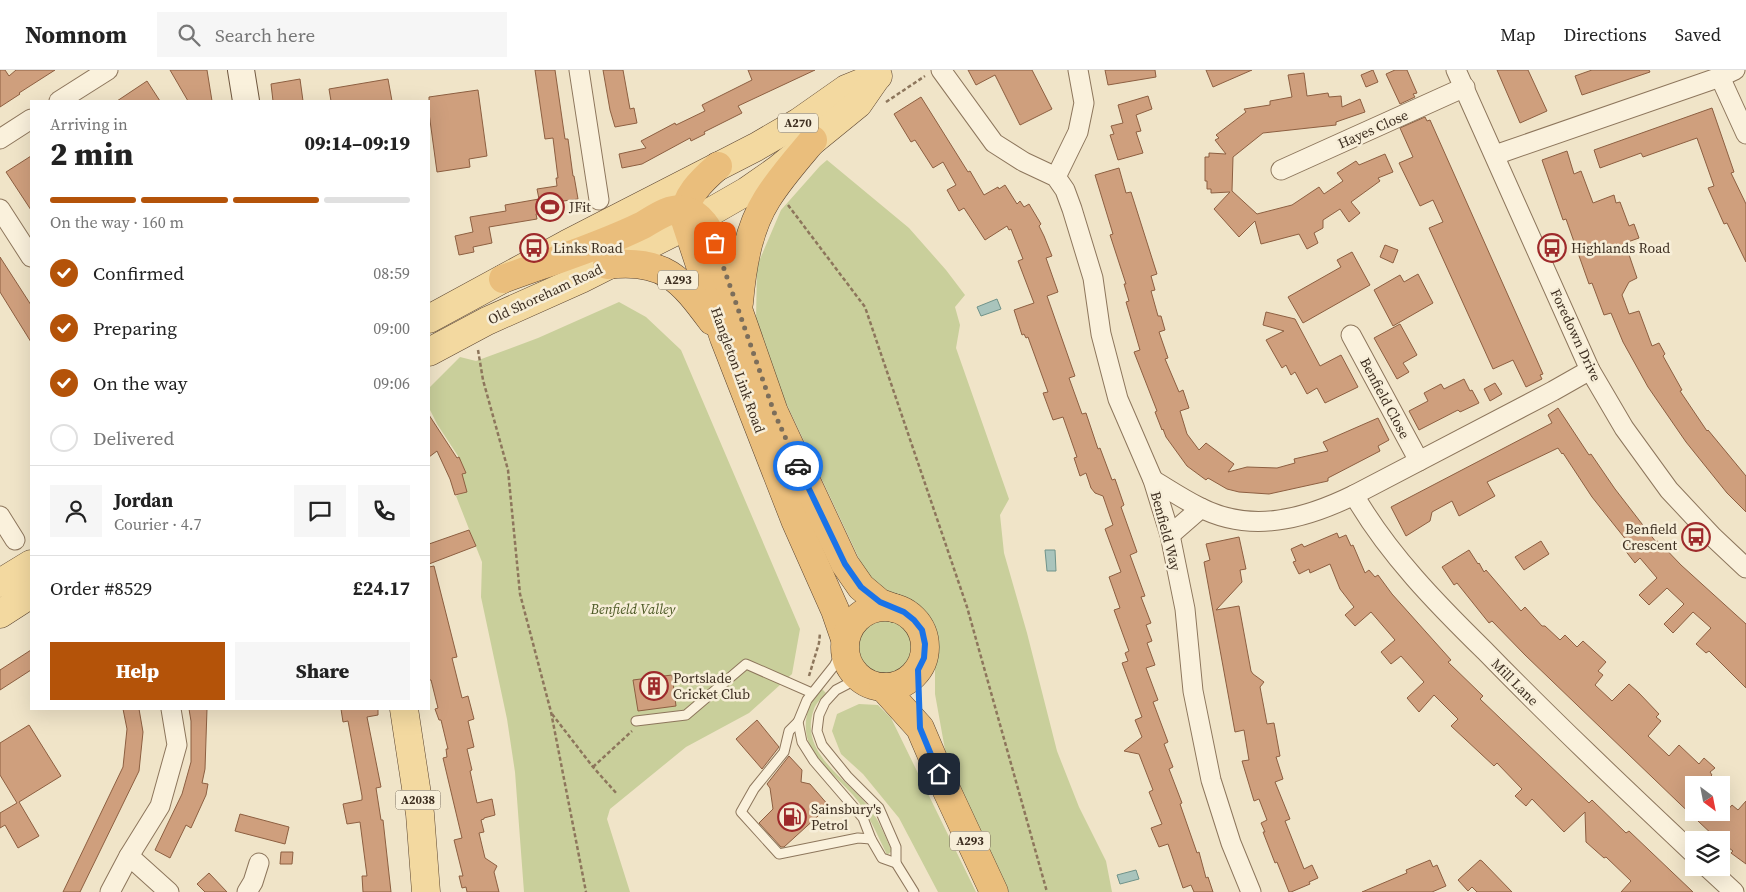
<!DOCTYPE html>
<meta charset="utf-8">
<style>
:root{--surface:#fff;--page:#f6f6f6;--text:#222;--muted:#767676;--line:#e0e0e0;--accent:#b45309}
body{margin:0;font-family:"Source Serif 4",serif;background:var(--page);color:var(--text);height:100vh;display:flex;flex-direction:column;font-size:19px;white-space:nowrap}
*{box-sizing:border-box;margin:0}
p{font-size:16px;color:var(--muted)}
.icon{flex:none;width:28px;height:28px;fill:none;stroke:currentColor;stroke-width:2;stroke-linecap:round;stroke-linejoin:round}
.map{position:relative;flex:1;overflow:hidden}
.sheet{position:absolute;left:30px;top:30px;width:400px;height:610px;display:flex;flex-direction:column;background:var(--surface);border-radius:0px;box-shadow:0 5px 20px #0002}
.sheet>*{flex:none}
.needle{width:32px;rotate:148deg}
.fabs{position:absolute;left:1685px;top:706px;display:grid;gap:10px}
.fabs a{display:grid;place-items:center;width:45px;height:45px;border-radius:0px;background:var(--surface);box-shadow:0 5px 20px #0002;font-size:25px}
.pin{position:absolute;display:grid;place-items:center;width:42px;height:42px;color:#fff;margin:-21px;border-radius:10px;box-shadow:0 2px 8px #0006}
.courier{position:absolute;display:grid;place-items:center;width:50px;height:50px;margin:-25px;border:4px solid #1a73e8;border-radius:50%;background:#fff;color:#222;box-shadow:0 1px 6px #0007}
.headline em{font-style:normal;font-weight:800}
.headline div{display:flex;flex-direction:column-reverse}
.headline{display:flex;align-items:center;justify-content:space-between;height:85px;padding:0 20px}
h1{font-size:32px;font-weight:800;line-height:38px}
.bar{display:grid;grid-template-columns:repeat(4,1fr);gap:8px 5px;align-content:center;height:60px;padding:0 20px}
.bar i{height:6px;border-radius:4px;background:var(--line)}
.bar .on{background:var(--accent)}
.bar p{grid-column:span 4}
.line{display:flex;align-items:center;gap:12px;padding:0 20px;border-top:1px solid var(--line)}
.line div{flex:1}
.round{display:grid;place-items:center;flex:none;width:52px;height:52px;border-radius:0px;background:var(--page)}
ol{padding:0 20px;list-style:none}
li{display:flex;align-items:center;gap:15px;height:55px}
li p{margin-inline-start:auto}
li .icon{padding:5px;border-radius:50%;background:var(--accent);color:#fff;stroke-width:4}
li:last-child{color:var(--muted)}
li i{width:28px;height:28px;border:2px solid var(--line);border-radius:50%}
.cta{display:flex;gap:10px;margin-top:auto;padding:10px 20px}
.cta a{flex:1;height:58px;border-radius:0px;background:var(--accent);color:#fff;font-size:20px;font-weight:800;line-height:58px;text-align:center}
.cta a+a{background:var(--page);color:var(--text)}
header{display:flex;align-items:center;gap:30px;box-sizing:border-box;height:70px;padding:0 25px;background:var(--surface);border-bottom:1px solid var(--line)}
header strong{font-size:24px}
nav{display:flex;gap:28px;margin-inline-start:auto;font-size:18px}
.search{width:350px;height:45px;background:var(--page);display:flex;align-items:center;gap:12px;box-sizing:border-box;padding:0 18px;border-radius:0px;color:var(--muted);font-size:19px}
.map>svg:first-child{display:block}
</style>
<header>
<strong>Nomnom</strong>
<div class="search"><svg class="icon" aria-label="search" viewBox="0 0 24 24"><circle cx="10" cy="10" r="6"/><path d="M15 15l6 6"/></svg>Search here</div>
<nav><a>Map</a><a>Directions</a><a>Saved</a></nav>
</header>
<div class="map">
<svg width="1746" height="822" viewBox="0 0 1746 822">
<rect width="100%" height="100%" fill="#f0e4c8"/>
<g fill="#c9cf9b">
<path d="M827 90 909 158 946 200 965 225 955 237 960 255 956 278 1009 429 1000 445 1004 483 1027 563 1057 681 1079 737 1106 791 1112 822H1005L949 702 935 624V565L924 547 903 530 870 512 780 320 756 251 757 196 781 140 820 96Z"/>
<path d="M619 232 646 247 681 280 800 559 792 604 749 643 686 677 610 739 607 749 630 822H524L515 702 507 649 481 527 482 492 456 426 465 422 460 405 463 403 458 386 437 354 429 338V318L460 287 476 291 538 268Z"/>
<circle cx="882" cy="576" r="31"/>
<path d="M821 618 826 623C822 628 816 633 814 639 797 686 852 710 873 743 881 755 886 769 892 781L887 785C877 764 868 742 853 725 829 698 795 680 809 637 811 631 817 624 821 618Z"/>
<path d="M859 634 878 635 891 648 976 822H938L899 748 863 704 841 684 832 661 837 644Z"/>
</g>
<g fill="#a9c4bc" stroke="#6f938a">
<path d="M997 229 1001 239 981 246 977 237Z"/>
<path d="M1045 480H1055L1056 501H1047Z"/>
<path d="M1136 800 1139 809 1120 814 1117 805Z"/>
</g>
<g fill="#cf9f7d" stroke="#8d5f41">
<path d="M0 0H5L9 6 16 0H55L19 23 20 24 0 37Z"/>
<path d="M170 0H207L212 31H188Z"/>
<path d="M535 0H555L565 69H568L573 106H574L578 129 556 132 558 140 536 144 537 149 489 157 492 173 473 177 474 182 459 185 455 166 473 162 470 147 506 141 505 135 539 129 537 119 557 116 556 108H558L553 68 545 69Z"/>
<path d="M603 0H623L630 39 634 38 637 53 615 57 610 40Z"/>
<path d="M748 0H815L738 36 742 43 704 62 705 64 691 71 690 68 642 94 622 98 619 84 646 78 641 71 675 53 676 55 705 41 702 35 752 10Z"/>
<path d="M968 0H1032L1052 39 1020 55 995 5 976 15Z"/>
<path d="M1105 0H1155L1156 7 1108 15Z"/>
<path d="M1206 0H1252L1213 17Z"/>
<path d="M1373 0 1378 12 1366 17 1361 5Z"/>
<path d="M1395 0H1407L1417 23 1413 24 1415 27 1400 34 1386 4Z"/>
<path d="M1497 0H1528L1547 41 1520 53Z"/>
<path d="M1592 0H1649L1650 2 1582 25 1575 6Z"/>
<path d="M1304 3 1307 26 1328 23 1329 27 1341 26 1342 37 1360 29 1365 42 1336 52V55L1263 63 1233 87 1232 121 1257 144 1292 135 1319 117 1324 124 1343 111 1337 103 1356 91 1359 95 1385 84 1393 102 1378 108 1380 111 1351 132 1360 143 1349 152 1340 139 1323 150V158L1314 163 1318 173 1307 179 1299 164 1261 174 1255 151 1239 167 1214 139 1230 122 1211 123V119H1207V111H1205V87H1209V83L1226 84 1215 70 1219 68 1216 65 1246 42 1244 39 1270 35V31L1292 27 1288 5Z"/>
<path d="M300 9 303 31H273L271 14Z"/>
<path d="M388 9 392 31H331L329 19Z"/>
<path d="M147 11 160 31H117Z"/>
<path d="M478 20 487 86 469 89 470 97 437 102 429 43V27Z"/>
<path d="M1148 26 1152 39 1136 45 1141 61 1136 62 1143 83 1118 90 1110 65 1114 64 1111 56 1123 53 1118 35Z"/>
<path d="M921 27 968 102 970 101 984 125 998 117 999 119 1005 115 1017 134 1020 131 1024 137 1029 134 1041 154 1039 156 1044 166 1052 186 1046 188 1058 222 1047 226 1075 306 1069 308 1082 344 1086 343 1098 379 1100 378 1112 410 1115 409 1124 435 1121 437 1137 482 1130 485 1145 526 1141 527 1151 553 1146 555 1152 571 1147 573 1155 595 1146 598 1158 630 1153 632 1168 672 1164 674 1173 697 1169 699 1182 733 1180 734 1197 783 1199 782 1206 808 1208 807 1213 822H1194L1191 815 1183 818 1168 774 1159 777 1151 758 1162 754 1149 722 1153 720 1139 684 1124 681 1142 667 1135 650 1142 647 1122 593 1128 591 1125 583 1129 581 1114 540 1120 538 1109 507 1121 502 1105 459 1113 455 1103 426 1095 423 1091 418 1086 403 1080 406 1074 388 1077 387 1063 347 1053 350 1043 323 1048 322 1028 267 1026 268 1024 264 1022 265 1014 240 1034 233 1018 191 1023 189 1011 159 1009 160 1007 156 985 170 964 138 959 141 947 120 956 115 943 92 933 98 915 70 911 72 894 44Z"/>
<path d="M1712 38 1734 102 1731 103 1746 134V192L1727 153 1724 154 1708 118 1714 116 1697 68 1643 87 1641 83 1600 98 1594 80Z"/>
<path d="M1425 47 1427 51 1430 50 1543 304 1540 305 1542 309 1526 317 1513 290 1493 299 1429 158 1443 152 1433 130 1420 136 1399 93 1413 87 1400 58Z"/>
<path d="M1567 81 1574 104 1581 101 1593 133 1614 125 1616 133 1620 132 1629 156 1634 154 1639 168 1625 173 1637 208 1629 212 1622 225 1629 244 1639 241 1652 276 1659 273 1665 284 1663 286 1682 320 1680 321 1707 361 1708 360 1746 406V442L1727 423 1686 372 1648 317 1623 272 1611 243 1604 245 1592 213 1589 214 1566 149 1563 150 1542 90Z"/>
<path d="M31 86V140L6 102Z"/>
<path d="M1119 98 1126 123 1131 122 1157 204 1151 206 1155 220 1151 221 1158 246H1161L1165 260 1159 262 1168 288 1165 289 1179 322 1183 320 1189 338 1180 341 1187 364 1199 380 1206 373 1234 394 1228 402 1247 397 1277 398 1295 393 1294 389 1328 381 1323 372 1378 348 1389 370 1378 376 1380 381 1328 408V411L1269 424 1239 422 1227 419 1208 408 1206 410 1187 396 1166 367 1163 359 1162 360 1155 342 1157 341 1134 282 1140 280 1126 232 1129 231 1124 214H1126L1110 165 1113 164 1095 105Z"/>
<path d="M1385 175 1398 180 1393 193 1380 187Z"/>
<path d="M1352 182 1370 215 1303 253 1288 227 1341 197 1337 190Z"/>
<path d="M0 187 31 235V272L0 222Z"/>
<path d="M1418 204 1433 233 1393 256 1374 220 1400 205 1404 212Z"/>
<path d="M1266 242 1295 249 1320 296 1341 285 1358 317 1325 333 1317 318 1307 324 1295 302 1291 305 1286 295 1282 298 1266 270 1284 261 1263 255Z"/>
<path d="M1400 254 1417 285 1403 293 1409 302 1397 309 1374 268Z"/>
<path d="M1464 309 1470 321 1472 320 1479 333 1460 342 1458 340 1419 360 1409 341 1428 331 1424 323 1441 314 1444 319Z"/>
<path d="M1495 313 1502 324 1490 331 1484 319Z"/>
<path d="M1558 338 1589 385 1591 384 1615 419 1656 472 1658 471 1681 495 1746 554V618L1709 581 1706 583 1696 574 1711 558 1693 542 1673 563 1664 554 1684 534 1667 518 1649 535 1639 525 1657 508 1640 488 1635 493 1621 475 1627 471 1592 427 1563 383 1562 384 1558 378 1487 412 1495 426 1459 446 1452 431 1432 442 1430 451 1406 466 1391 437 1552 353 1548 345Z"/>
<path d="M429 345 457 388 459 387 466 403 462 404 467 422 455 425 450 409 437 381 429 387Z"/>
<path d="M469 460 476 476 429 494V474Z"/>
<path d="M1337 463 1339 468 1346 465 1351 476 1353 475 1365 503 1369 500 1375 507 1378 505 1392 524 1451 590 1448 592 1483 626 1480 629 1589 733 1592 730 1626 763 1629 761 1693 822H1621L1631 811 1606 787 1604 788 1586 772 1585 742 1564 762 1532 729 1526 736 1515 726 1522 719 1497 693 1494 696 1451 656 1458 649 1434 625 1419 642 1407 628 1424 612 1401 586 1391 594 1381 582 1395 570 1371 542 1355 556 1345 545 1354 537 1340 519 1330 494 1310 503 1309 499 1299 504 1293 492 1296 491 1291 479 1302 474 1304 477Z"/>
<path d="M1239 467 1246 499 1240 500 1242 512 1216 540 1239 536 1251 601 1253 604 1264 612 1260 617 1267 654 1274 653 1280 686 1276 687 1283 709 1275 712 1290 749 1285 751 1304 799 1312 795 1318 808 1309 812 1310 814 1291 822H1289L1277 792 1275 793 1263 762H1265L1261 753 1267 750 1259 729 1254 731 1242 691 1249 690 1244 660 1235 662 1204 492 1210 490 1206 474Z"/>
<path d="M1541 471 1549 484 1524 500 1515 487Z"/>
<path d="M1469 480 1478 494 1479 493 1484 502 1486 500 1521 541 1525 537 1542 556H1545L1560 570 1565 565 1577 577 1583 571 1606 592 1598 601 1603 605 1595 615 1612 631 1629 614 1639 623 1659 644 1656 647 1661 651 1648 666 1669 686 1679 675 1699 694 1704 688 1715 698 1710 702 1712 705 1702 715H1694V742H1726L1732 735 1738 740 1746 731V794L1731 783 1733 781 1721 772V770L1716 768 1679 733 1525 585 1492 551 1489 553 1457 513 1454 515 1442 497Z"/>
<path d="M434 496 457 587 452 588 462 628 468 626 474 649 468 651 474 677 467 679 472 700 470 701 475 724 477 733 492 729 495 745 484 748V749L481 750 484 762 479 763 485 788 497 796 494 802 499 822H467L466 817 462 818 459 806H463L454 770 462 768 443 688 447 687 446 679H448L441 650H439L435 639 438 638 431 610H429V497Z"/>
<path d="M31 580V600L0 620V600Z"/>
<path d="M672 605 676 636 638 641 633 610Z"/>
<path d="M123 639H139L143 662 139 701 80 822H63L123 697 127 659Z"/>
<path d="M189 639H207L205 699 202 713 208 714 206 725 191 758 186 755 170 788 155 780 182 724 191 692V651Z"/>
<path d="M341 639H378V645L367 647 381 717 376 718 381 750H383L391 822H363L362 806H367L360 752 347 754 343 734 362 730V726L348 651 343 652Z"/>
<path d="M757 650 779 677 762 699 736 669Z"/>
<path d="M29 655 61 706 19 732 39 766 18 778 5 755 0 758V743L17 733 0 705V673Z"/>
<path d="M789 686 802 700 801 712 810 714 829 736 784 777H781L759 753 773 739 770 718 767 714Z"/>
<path d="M240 744 289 757 285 774 235 761Z"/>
<path d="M281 782H293L292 794H280Z"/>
<path d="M1430 790 1433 797 1437 795 1446 816 1432 822H1362L1407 803 1406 800Z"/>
<path d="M1480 790 1482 791 1512 822H1477L1472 817 1468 821 1458 810Z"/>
<path d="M209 803 227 822H205L197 814Z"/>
</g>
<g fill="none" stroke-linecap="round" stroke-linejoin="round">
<defs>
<g id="service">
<path d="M844 577 834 596 807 630 798 652 802 672 814 691 863 748 871 769 882 788 896 793"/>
<path d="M859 608 836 620 825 632 819 645 817 661 822 675 848 707 879 738 896 777V793L914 822"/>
<path d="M636 651 686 645 746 594 812 623"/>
<path d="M798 652 789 661 784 682 754 719 741 742 779 784 858 768 871 769"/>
</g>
<g id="minor">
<path d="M579 0 599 130"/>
<path d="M941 0 994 73 1024 92 1056 107 1065 120 1072 139 1093 208 1101 264 1118 329 1153 410 1170 465 1185 539 1193 621 1211 710 1231 773 1251 822"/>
<path d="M1456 0 1590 300 1624 358 1669 420 1713 467 1746 498"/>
<path d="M1720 7 1746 64"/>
<path d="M59 31 108 0"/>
<path d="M0 69 31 49"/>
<path d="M1495 85 1720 7 1735 0"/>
<path d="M1281 100 1465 17"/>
<path d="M1056 107 1078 62 1084 33 1078 0"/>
<path d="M0 139 31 187"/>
<path d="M1351 265 1419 391"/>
<path d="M1153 410C1168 419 1183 429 1199 437 1251 464 1305 449 1354 425L1553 321 1590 300"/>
<path d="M1354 425C1388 484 1437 534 1485 581 1553 651 1623 717 1694 784"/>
<path d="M0 446 15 470"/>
<path d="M1170 465 1201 438"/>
<path d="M129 786 169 822"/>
<path d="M1708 798 1734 822"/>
<path d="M110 822 129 786 160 736 177 675 171 639"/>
<path d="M247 822 253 812 259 793"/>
</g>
<path id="secondary" d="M241 0 246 31"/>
<g id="primary">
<path d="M429 249 567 174 756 77 799 52 846 19 878 6"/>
<path d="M429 282 487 251 581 209 686 156 747 121 777 100 858 34 876 8"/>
<path d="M0 513 31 494"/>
<path d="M0 544 31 524"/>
<path d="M404 639 420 744 426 822"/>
</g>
<g id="trunk">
<path d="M718 96C703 109 682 128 685 150L724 268 795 450 835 540 845 569"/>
<path d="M607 195C664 188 681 209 712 251"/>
<path d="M503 209C549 192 598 177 643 155 655 148 671 136 685 140 701 144 709 160 715 173L774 342 845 494 861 517 880 533 894 538"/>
<path d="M739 233C742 198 748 159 767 129 780 108 797 89 813 70"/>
<circle cx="885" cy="577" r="40"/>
<path d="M883 617 920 658 946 719 994 822"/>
</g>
</defs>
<use href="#service" stroke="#8d765c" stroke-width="11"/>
<use href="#minor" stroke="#8d765c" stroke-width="21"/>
<use href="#secondary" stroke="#6f573f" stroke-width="28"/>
<use href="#primary" stroke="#5b4430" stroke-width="29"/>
<use href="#trunk" stroke="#5b4430" stroke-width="29"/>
<g stroke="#8d765c" stroke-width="2.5" stroke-dasharray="4 2.5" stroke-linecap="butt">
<path d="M886 32 925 6"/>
<path d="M788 135 865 237 967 537 1047 822"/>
<path d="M478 280 483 310 508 400 520 524 551 642 586 822"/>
<path d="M809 606 819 573 820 563"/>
<path d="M552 644 593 697 617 724"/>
<path d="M593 697 632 661"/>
</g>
<use href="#service" stroke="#faf1dc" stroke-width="9"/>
<use href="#minor" stroke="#faf1dc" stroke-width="19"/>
<use href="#secondary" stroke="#faf1dc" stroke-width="26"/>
<use href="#primary" stroke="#f3d9a0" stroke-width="28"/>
<use href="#trunk" stroke="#eabe7c" stroke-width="28"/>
</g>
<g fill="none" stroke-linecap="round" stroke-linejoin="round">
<path stroke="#7c6e5b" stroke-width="5" stroke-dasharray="0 9" d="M715 173 774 342 798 396"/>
<path stroke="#1a73e8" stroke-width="6" d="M798 396 845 494 861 517 880 532 904 542 914 550 922 560 925 574 924 588 918 600 920 658 939 704"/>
</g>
<defs>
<symbol id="stadium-ring" viewBox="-11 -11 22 22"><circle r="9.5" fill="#f7eed8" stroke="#9e2a2b" stroke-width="1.5"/><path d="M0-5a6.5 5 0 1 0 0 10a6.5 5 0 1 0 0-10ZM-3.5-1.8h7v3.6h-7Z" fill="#9e2a2b"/></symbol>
<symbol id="bus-ring" viewBox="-11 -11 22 22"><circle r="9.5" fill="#f7eed8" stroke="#9e2a2b" stroke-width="1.5"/><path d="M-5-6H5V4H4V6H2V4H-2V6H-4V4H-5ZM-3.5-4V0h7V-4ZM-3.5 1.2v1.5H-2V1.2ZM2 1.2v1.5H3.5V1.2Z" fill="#9e2a2b"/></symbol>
<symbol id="building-ring" viewBox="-11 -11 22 22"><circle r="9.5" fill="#f7eed8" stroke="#9e2a2b" stroke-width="1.5"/><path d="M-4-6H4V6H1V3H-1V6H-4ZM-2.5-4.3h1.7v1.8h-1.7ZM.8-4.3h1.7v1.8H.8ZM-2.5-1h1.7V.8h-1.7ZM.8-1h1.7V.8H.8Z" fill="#9e2a2b"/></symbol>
<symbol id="fuel-ring" viewBox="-11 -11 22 22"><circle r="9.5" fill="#f7eed8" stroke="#9e2a2b" stroke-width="1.5"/><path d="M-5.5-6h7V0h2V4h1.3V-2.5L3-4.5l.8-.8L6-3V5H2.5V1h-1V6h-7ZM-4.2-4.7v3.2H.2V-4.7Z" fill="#9e2a2b"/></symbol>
</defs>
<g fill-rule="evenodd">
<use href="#stadium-ring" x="534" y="121" width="32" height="32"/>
<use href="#bus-ring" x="518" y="162" width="32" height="32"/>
<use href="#bus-ring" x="1536" y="162" width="32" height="32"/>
<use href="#bus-ring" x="1680" y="451" width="32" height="32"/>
<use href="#building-ring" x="638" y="600" width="32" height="32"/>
<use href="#fuel-ring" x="776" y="731" width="32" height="32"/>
</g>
<g text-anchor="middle" stroke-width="5" stroke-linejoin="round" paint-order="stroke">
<g fill="#f7eed8" stroke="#756857" stroke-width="1">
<rect x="778" y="43.5" width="40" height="19" rx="4"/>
<rect x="658" y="200.5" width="40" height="19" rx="4"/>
<rect x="395.5" y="720.5" width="45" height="19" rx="4"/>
<rect x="950" y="761.5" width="40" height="19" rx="4"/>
</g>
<g font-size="12" font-weight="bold" fill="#3d2e20">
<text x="798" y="57">A270</text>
<text x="678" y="214">A293</text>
<text x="418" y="734">A2038</text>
<text x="970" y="775">A293</text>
</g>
<g font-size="14" fill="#3d2e20" stroke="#f7eed8">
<text transform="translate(1373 59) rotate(-24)" y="5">Hayes Close</text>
<text transform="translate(545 224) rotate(-25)" y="5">Old Shoreham Road</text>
<text transform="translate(1576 265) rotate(65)" y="5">Foredown Drive</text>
<text transform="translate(738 300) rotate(70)" y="5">Hangleton Link Road</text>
<text transform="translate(1385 328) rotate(62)" y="5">Benfield Close</text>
<text transform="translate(1166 461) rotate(75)" y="5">Benfield Way</text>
<text transform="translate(1515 612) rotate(45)" y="5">Mill Lane</text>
</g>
<g font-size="14" fill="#3d2e20" stroke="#f7eed8" text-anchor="start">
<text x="569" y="142">JFit</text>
<text x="553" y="183">Links Road</text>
<text x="1571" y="183">Highlands Road</text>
<text x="1677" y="464" text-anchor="end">Benfield<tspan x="1677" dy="16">Crescent</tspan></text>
<text x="673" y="613">Portslade<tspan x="673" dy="16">Cricket Club</tspan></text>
<text x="811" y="744">Sainsbury's<tspan x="811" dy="16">Petrol</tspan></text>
</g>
<g font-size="14" font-style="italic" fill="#4d5a26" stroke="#f7eed8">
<text x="633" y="544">Benfield Valley</text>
</g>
</g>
</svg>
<div class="fabs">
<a><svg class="needle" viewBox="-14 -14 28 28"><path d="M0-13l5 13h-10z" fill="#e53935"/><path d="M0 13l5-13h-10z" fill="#767676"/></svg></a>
<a><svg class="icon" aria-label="layers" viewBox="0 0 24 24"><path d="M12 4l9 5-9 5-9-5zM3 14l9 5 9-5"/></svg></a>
</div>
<div class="pin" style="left:715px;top:173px;background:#ea580c"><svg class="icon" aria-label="bag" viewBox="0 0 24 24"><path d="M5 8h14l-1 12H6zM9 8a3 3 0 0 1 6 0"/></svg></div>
<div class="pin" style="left:939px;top:704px;background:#1f2937"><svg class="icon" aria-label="home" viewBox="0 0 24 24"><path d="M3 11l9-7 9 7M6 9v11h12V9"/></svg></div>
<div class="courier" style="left:798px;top:396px"><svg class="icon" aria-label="car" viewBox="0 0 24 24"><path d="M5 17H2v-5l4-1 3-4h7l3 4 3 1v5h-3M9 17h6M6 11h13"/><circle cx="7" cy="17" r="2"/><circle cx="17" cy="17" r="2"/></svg></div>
<section class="sheet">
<div class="headline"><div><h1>2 min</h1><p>Arriving in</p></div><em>09:14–09:19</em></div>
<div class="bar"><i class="on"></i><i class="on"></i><i class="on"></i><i></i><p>On the way · 160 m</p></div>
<ol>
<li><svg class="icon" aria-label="check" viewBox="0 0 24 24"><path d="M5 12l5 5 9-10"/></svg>Confirmed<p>08:59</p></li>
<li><svg class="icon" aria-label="check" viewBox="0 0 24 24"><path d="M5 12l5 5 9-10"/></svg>Preparing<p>09:00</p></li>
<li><svg class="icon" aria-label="check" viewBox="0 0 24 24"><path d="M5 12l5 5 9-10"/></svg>On the way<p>09:06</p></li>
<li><i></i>Delivered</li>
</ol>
<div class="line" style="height:90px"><a class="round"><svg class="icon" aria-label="person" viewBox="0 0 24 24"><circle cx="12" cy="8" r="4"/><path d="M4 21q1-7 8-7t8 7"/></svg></a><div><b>Jordan</b><p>Courier · 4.7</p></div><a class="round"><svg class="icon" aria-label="chat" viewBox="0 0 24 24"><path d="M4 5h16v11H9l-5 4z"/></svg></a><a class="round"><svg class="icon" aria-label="phone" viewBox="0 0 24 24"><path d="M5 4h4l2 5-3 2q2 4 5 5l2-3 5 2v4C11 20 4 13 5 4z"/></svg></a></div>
<div class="line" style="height:65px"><div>Order #8529</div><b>£24.17</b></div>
<div class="cta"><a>Help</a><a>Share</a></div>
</section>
</div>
